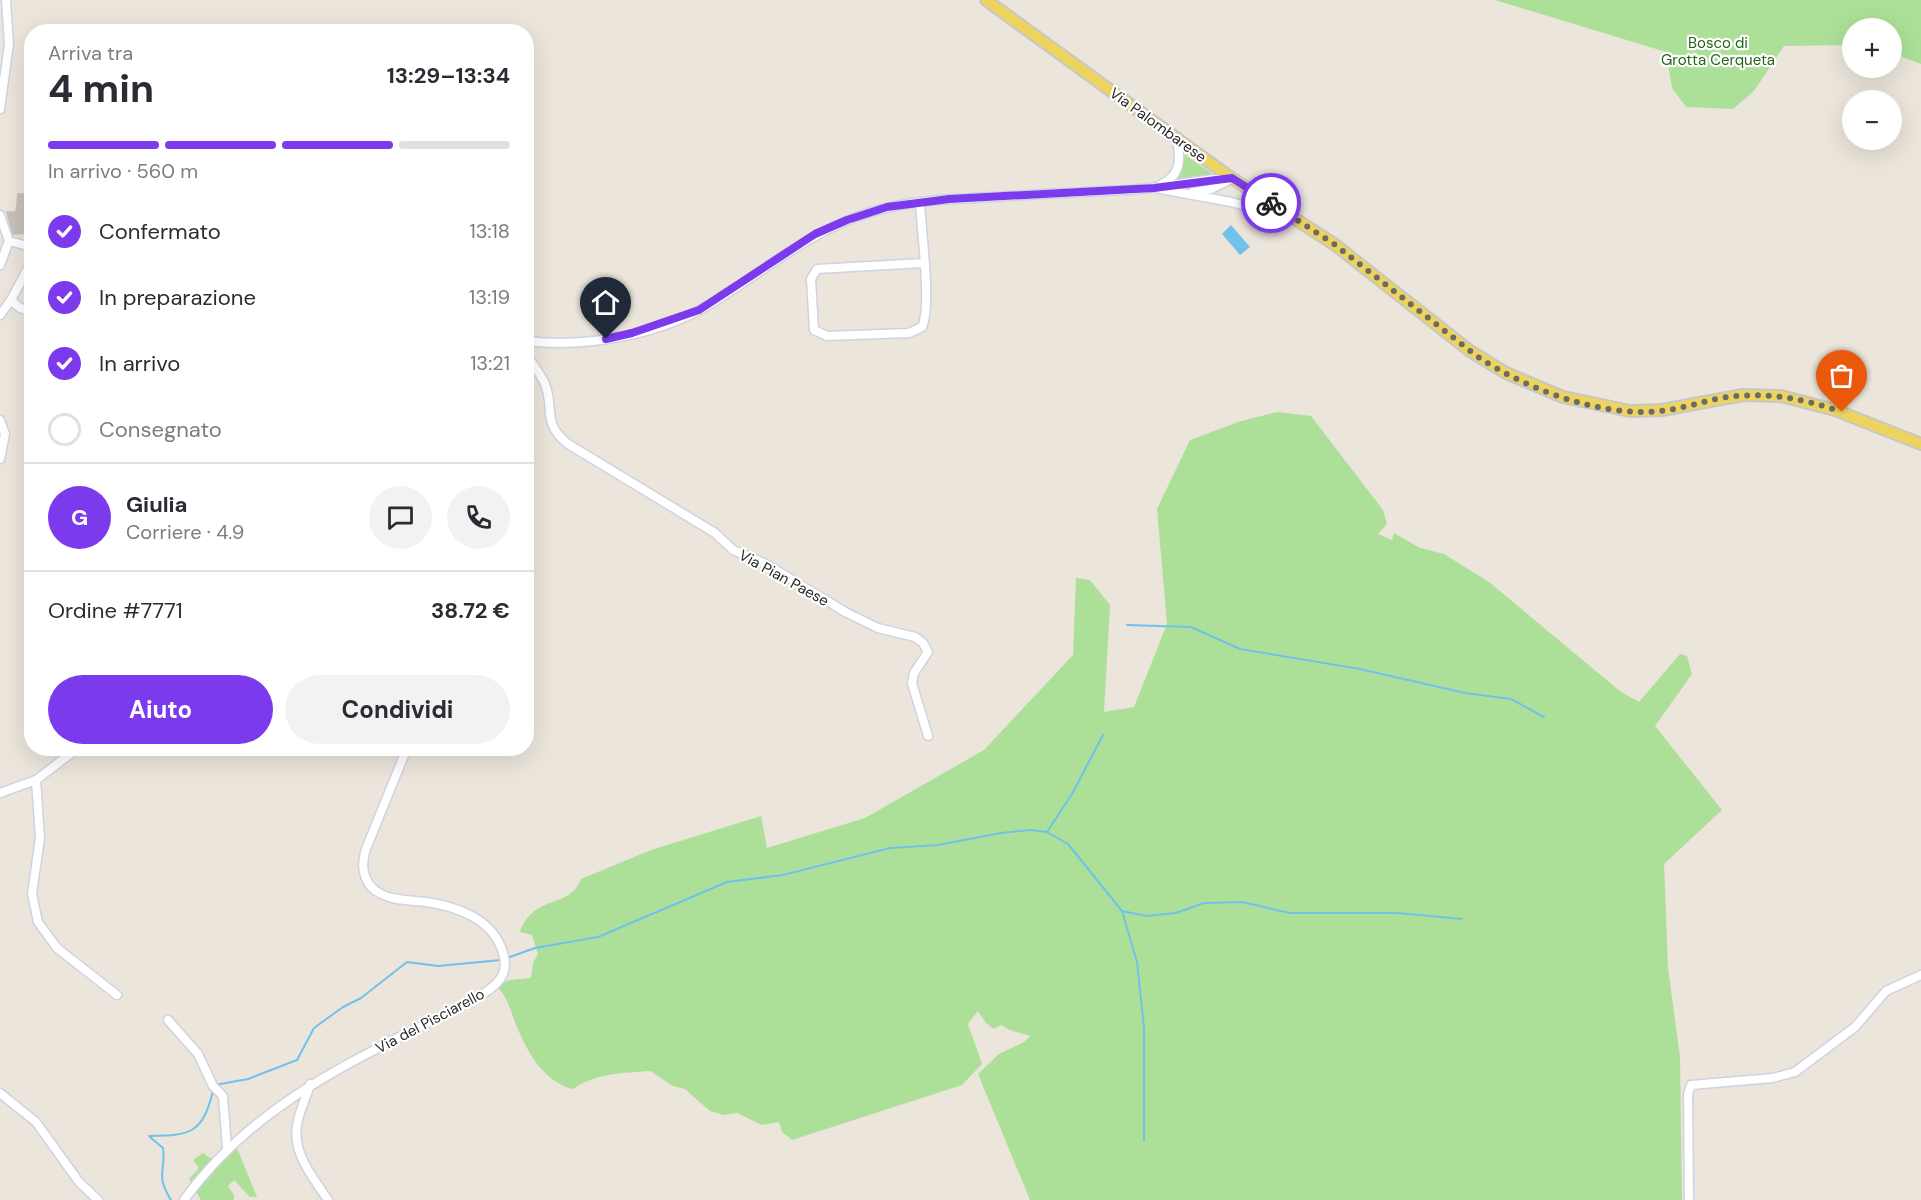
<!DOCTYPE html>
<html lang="it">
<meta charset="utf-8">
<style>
:root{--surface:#fff;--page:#f2f2f3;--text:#2b2b33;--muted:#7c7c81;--line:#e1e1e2;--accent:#7c3aed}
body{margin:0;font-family:"DM Sans",sans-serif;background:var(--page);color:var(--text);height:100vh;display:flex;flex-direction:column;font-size:22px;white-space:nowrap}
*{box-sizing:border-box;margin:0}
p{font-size:20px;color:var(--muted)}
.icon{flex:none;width:33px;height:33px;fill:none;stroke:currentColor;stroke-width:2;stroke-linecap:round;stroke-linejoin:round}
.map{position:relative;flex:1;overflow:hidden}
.sheet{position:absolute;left:24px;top:24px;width:510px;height:732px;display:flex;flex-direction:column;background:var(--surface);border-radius:24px;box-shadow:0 6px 24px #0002}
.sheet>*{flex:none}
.controls{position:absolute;left:1842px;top:18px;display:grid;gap:12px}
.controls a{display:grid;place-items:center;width:60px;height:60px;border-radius:50%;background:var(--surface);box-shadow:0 6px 24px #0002;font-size:30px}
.pin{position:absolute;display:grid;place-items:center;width:51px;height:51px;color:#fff;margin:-62px -26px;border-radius:50% 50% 50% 0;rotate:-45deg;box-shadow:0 0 6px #0007}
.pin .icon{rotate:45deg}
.courier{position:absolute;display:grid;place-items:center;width:60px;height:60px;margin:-30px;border:4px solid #7c3aed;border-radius:50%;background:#fff;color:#222;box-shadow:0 2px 8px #0007}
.overview em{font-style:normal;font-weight:700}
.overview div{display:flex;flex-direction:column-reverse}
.overview{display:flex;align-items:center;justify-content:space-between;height:102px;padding:0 24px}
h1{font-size:39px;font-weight:700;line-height:45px}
.bar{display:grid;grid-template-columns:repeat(4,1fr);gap:9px 6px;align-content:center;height:72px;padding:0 24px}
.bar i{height:8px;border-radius:4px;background:var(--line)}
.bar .current{background:var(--accent)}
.bar p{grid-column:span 4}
.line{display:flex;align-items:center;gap:15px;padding:0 24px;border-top:2px solid var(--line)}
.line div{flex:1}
.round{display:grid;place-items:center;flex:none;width:63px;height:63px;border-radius:32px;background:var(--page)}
ol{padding:0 24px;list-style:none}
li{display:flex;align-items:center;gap:18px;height:66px}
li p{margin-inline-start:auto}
li .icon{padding:6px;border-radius:50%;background:var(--accent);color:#fff;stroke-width:4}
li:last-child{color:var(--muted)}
li i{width:33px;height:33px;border:3px solid var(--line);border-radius:50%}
.action{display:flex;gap:12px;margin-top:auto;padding:12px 24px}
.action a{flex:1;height:69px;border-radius:36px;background:var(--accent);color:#fff;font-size:24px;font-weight:700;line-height:69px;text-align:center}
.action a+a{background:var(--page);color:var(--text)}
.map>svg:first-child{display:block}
</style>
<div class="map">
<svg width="1921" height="1200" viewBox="0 0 1921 1200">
<rect width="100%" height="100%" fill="#ebe5db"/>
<g fill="#ace098">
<path d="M1495 0H1921V64L1892 53V28H1852V45L1784 46 1754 91 1733 109 1686 107 1672 88 1666 52Z"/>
<path d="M1184 154 1214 175 1175 179Z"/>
<path d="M1277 412 1311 416 1383 510 1387 524 1378 534 1392 540 1394 533 1420 548 1444 554 1489 582 1621 692 1639 702 1680 654 1687 656 1692 674 1655 726 1722 810 1664 864 1668 968 1680 1057 1682 1200H1030L978 1074 999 1054 1024 1042 1030 1036 1010 1030 1001 1025 994 1029 986 1023 978 1011 968 1024 982 1064 962 1085 792 1140 782 1132 779 1122 762 1125 737 1113 724 1115 710 1111 685 1089 673 1086 650 1071C624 1073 595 1073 573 1089 543 1082 526 1050 515 1022 510 1009 507 995 496 986L510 980 531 978 533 963 538 954 532 935 520 932C534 893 569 910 581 879L651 850 761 816 767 848 865 818 984 750 1073 655 1076 578 1090 580 1110 605 1104 712 1134 707 1167 624 1157 509 1190 440 1238 422Z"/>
<path d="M237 1148 257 1197H250L234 1180 228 1186 234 1195V1200H201L189 1179 199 1168 193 1160 203 1153 210 1158 226 1156Z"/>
</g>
<path fill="#70c2eb" d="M1231 225 1250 247 1240 255 1222 234Z"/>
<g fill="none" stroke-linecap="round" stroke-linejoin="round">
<g stroke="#70c2eb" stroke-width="2">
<path d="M1127 625 1191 627 1240 649 1360 669 1465 693 1511 699 1544 717"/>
<path d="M1047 832 1072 794 1103 735"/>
<path d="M1122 911 1146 916 1176 913 1204 903 1242 902 1290 913H1398L1462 919"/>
<path d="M507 958 535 948 598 937 727 882 783 875 890 848 938 845 1001 833 1030 830 1047 832 1068 844 1122 911 1137 962 1144 1028V1141"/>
<path d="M215 1085 248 1079 297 1060 314 1028 343 1007 361 998 407 962 438 966 501 960"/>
<path d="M149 1136C190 1135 202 1135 213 1091"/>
<path d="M150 1137 163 1148C166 1173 155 1174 171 1200"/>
</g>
</g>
<path fill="#c6c2ba" stroke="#c6c1b5" stroke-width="1.5" d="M18 194H32V233L13 234 7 212H16Z"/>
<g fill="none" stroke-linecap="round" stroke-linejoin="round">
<defs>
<g id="minor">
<path d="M0 109 9 44 6 0"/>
<path d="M1162 184C1182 175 1181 156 1176 137"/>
<path d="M1160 189 1231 202 1288 217"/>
<path d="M1193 192 1211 189 1229 180"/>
<path d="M920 202C921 229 932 306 922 327L909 333 827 336 814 330 811 279 817 269 923 263"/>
<path d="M0 215 9 241"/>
<path d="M9 241 32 247"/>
<path d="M32 261 11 300 20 308 32 311"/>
<path d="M0 265 9 241"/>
<path d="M0 315 11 300"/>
<path d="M526 341C588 348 661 335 715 301 767 269 811 230 871 212 911 200 952 199 993 197 1038 194 1083 192 1129 190 1163 188 1197 179 1232 178"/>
<path d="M526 346C528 363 539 370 545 384 555 409 541 422 568 444L715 533 733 550 766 564 847 613 878 628 915 637 923 643 928 652 914 673 912 683 928 736"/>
<path d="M0 420 5 434 0 459"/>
<path d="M36 780 40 838 32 894 38 922 57 948 117 995"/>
<path d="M0 793 36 780 78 748"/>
<path d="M168 1020 198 1054 213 1086 223 1096 227 1148"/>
<path d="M310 1084C307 1096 301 1107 298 1120 290 1151 312 1176 328 1200"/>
<path d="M0 1093 36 1122 79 1182 98 1200"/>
<path d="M184 1200C261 1094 372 1054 483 994 497 985 508 975 504 957 496 920 459 907 426 902 409 900 391 901 376 891 362 881 361 863 366 849L407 748"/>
<path d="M1689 1200 1688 1094 1691 1085 1773 1078 1795 1072 1855 1027 1886 991 1921 975"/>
</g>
<path id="major" d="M986 0 1227 175 1334 244 1470 351 1506 373 1563 397 1630 411 1662 410 1743 395 1781 396 1835 410 1921 444"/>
</defs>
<use href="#minor" stroke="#d0d2e1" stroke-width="11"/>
<use href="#major" stroke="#c7c7c7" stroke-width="14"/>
<use href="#minor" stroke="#fff" stroke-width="8"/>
<use href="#major" stroke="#ecd45e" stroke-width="10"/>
</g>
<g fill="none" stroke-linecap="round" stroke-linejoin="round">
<path stroke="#6d6b67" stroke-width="6" stroke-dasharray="0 10.8" d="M1271 203 1334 244 1478 357C1527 389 1591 413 1649 412 1674 411 1697 403 1721 398 1763 391 1802 398 1842 412"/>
<path stroke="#7c3aed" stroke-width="8" d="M606 339 632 333 699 310 815 234 847 220 887 207 949 199 1154 188 1232 178 1271 203"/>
</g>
<g text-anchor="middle" stroke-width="4.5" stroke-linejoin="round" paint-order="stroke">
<g font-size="15" fill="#26631b" stroke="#fff">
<text x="1718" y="48">Bosco di<tspan x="1718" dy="17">Grotta Cerqueta</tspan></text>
</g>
<g font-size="15" fill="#292929" stroke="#fff">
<text transform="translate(1158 125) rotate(36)" y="5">Via Palombarese</text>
<text transform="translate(784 578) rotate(29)" y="5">Via Pian Paese</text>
<text transform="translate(430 1021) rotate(-28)" y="5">Via del Pisciarello</text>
</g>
</g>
</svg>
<div class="controls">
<a>+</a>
<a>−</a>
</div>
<div class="pin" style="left:1842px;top:412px;background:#ea580c"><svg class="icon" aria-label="bag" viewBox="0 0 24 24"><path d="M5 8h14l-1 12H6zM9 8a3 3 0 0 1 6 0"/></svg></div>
<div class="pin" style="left:606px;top:339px;background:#1f2937"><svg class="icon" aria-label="home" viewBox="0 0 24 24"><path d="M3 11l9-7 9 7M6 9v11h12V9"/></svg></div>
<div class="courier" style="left:1271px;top:203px"><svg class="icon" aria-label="bike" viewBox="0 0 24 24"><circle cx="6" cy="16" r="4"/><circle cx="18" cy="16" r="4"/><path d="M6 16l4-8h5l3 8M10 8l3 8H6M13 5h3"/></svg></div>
<section class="sheet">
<div class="overview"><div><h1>4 min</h1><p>Arriva tra</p></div><em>13:29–13:34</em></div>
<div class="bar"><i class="current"></i><i class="current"></i><i class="current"></i><i></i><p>In arrivo · 560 m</p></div>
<ol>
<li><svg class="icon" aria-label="check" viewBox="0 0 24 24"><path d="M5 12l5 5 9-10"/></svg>Confermato<p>13:18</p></li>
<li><svg class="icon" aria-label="check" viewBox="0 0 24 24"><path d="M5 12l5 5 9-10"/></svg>In preparazione<p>13:19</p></li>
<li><svg class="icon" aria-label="check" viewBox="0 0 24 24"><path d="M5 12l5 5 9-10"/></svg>In arrivo<p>13:21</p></li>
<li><i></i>Consegnato</li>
</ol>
<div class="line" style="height:108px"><b class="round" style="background:var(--accent);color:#fff">G</b><div><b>Giulia</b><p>Corriere · 4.9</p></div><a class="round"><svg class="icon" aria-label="chat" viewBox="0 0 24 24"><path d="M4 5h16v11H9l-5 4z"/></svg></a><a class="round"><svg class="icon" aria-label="phone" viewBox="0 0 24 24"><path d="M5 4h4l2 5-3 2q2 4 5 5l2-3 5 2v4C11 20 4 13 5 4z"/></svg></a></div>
<div class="line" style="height:78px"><div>Ordine #7771</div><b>38.72 €</b></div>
<div class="action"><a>Aiuto</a><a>Condividi</a></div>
</section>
</div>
